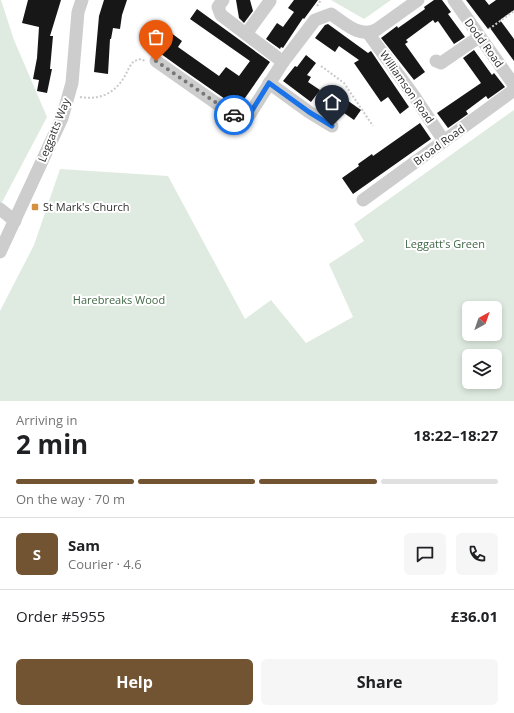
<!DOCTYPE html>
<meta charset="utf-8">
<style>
:root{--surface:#fff;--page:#f6f6f6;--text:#202124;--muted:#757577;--line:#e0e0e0;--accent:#725332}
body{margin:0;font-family:"Open Sans",sans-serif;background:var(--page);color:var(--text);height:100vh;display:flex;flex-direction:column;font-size:15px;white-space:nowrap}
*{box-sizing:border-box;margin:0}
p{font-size:13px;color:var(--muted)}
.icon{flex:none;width:22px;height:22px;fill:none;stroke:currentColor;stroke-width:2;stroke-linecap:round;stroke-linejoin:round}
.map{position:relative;height:401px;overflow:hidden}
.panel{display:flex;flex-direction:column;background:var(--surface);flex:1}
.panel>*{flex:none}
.needle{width:26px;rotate:40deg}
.fabs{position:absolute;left:462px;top:301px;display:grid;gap:8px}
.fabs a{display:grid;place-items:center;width:40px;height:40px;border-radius:6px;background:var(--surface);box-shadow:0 2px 6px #0003;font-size:20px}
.pin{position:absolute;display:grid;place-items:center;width:34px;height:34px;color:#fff;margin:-41px -17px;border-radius:50% 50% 50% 0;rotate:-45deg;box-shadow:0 0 4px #0007}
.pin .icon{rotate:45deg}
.courier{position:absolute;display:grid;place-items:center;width:40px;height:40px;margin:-20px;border:3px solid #1a73e8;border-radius:50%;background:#fff;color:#222;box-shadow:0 1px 5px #0007}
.headline em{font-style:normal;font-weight:700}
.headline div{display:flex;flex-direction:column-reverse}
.headline{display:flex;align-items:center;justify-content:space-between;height:68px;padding:0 16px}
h1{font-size:26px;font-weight:700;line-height:30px}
.bar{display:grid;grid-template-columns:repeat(4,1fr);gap:6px 4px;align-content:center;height:48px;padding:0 16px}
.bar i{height:5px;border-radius:3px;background:var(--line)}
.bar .selected{background:var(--accent)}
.bar p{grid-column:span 4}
.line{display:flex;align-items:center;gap:10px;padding:0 16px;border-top:1px solid var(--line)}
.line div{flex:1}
.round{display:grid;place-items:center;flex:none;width:42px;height:42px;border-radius:6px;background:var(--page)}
.primary-button{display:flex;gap:8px;margin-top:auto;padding:8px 16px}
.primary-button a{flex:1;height:46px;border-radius:6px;background:var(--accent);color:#fff;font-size:16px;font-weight:700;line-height:46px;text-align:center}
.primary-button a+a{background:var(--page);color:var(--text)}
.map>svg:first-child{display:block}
</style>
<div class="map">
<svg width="514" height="401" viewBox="0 0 514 401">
<rect width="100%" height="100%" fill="#fff"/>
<g fill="#dfebe0" fill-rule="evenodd">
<path d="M0 0H1L14 40 47 117 0 206Z"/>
<path d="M331 0H391L364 19Z"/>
<path d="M514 110V401H0V311L34 245 60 169 168 176 245 319 271 300 306 343 353 317 329 264 364 241 354 224ZM469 308H495V334H469ZM469 356H495V382H469Z"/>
</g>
<g fill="#171717">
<path d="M28 0H61L50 36H53L50 69H52L47 93 37 91 39 80 33 79 37 58 39 27 22 23Z"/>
<path d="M104 0H127L122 15 120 29 113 28 111 39H110L108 74 94 72 99 16Z"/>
<path d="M236 0H250L253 11 244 23 239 18Z"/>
<path d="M294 0H318L304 19 303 18 283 48 281 47 280 49 266 39 277 23 283 27 294 12 288 8Z"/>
<path d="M434 0H442L451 12 448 14 465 37 454 44 438 21 435 23 433 20 406 40 408 42 405 44 425 72 414 80 381 38 397 26 398 28 425 9 424 7Z"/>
<path d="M466 0H485L489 5 496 0H514V10L500 20 514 39V61L490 28 488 29Z"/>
<path d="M197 9 270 62 238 108 182 69 150 46 151 44 147 41 158 26 162 29 163 27 182 41 178 47 219 76 226 67 239 76 250 61 190 19Z"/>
<path d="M328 24 368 53 371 51 409 107 400 114 388 97 381 102 354 63 359 60 339 46 335 52 315 38 325 25Z"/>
<path d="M474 50 492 75 494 73 505 87 488 99 486 96 466 111 468 114 448 128 437 113 481 83 463 58Z"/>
<path d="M306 55 316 63 307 75 311 77 308 82 320 90 311 102 283 81 295 66 297 67Z"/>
<path d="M344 98 361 110 354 120 337 108Z"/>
<path d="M420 123 431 139 353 194 342 178 359 166 358 164 372 154 373 156Z"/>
</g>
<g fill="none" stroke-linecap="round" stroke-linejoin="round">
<g stroke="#cacaca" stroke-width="2" stroke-dasharray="2 2" stroke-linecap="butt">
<path d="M317 6 321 0"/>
<path d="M489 29 514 11"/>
<path d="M321 66 344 83 373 126"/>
<path d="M80 97C97 100 113 95 123 79 127 73 129 66 134 61L141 59 145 61"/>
</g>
<g stroke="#cdcdcd" stroke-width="13">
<path d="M223 0 218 7 221 15 283 62"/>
<path d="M454 0 514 85"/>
<path d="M368 33 414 96 444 141"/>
<path d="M246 34 270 1"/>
<path d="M156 61 233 115 248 117 283 62 315 20 331 14C345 23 359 38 376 30L418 0"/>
<path d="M436 61 441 63 479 37"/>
<path d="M269 83 309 112 332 126"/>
<path d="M363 200 514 90"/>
<path d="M0 209 15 221"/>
<path d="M0 252 62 118 72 83 78 12 82 0"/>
</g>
</g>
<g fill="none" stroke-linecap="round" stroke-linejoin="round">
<path stroke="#787878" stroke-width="4" stroke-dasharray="0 7.2" d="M156 61 234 115"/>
<path stroke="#1a73e8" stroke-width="5" d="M234 115 248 117 269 83 309 112 332 126"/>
</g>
<rect fill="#d69042" stroke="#fff" stroke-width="1.5" x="31" y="203" width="8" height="8" rx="2"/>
<g text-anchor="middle" stroke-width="4" stroke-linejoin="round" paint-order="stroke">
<g font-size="11" fill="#303030" stroke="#fff">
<text transform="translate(484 43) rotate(54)" y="4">Dodd Road</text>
<text transform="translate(407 87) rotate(55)" y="4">Williamson Road</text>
<text transform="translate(54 130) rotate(-68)" y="4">Leggatts Way</text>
<text transform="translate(439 145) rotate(-36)" y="4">Broad Road</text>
</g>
<g font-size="11" fill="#303030" stroke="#fff" text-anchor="start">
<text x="43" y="211">St Mark's Church</text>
</g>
<g font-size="11" fill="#416846" stroke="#fff">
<text x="445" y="248">Leggatt's Green</text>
<text x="119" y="304">Harebreaks Wood</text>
</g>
</g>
</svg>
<div class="fabs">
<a><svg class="needle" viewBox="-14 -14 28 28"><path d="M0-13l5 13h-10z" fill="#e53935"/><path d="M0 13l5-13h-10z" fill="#757577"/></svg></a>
<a><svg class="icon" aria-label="layers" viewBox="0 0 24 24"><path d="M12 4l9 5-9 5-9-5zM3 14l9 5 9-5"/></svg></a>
</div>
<div class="pin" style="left:156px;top:61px;background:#ea580c"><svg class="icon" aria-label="bag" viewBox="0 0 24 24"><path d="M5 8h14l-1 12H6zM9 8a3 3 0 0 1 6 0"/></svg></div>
<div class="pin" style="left:332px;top:126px;background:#1f2937"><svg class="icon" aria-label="home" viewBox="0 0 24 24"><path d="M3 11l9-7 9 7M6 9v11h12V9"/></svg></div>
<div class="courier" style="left:234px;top:115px"><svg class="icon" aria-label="car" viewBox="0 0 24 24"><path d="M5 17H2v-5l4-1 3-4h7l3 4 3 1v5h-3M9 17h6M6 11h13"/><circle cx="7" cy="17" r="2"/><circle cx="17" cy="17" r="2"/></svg></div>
</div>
<section class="panel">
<div class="headline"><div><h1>2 min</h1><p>Arriving in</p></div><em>18:22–18:27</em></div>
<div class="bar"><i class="selected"></i><i class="selected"></i><i class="selected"></i><i></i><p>On the way · 70 m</p></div>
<div class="line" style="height:72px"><b class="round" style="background:var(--accent);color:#fff">S</b><div><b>Sam</b><p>Courier · 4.6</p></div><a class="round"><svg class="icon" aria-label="chat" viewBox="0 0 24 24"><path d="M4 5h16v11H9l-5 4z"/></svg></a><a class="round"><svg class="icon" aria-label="phone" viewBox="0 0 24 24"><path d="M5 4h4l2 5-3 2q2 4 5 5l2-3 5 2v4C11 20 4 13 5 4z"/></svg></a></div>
<div class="line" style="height:52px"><div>Order #5955</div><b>£36.01</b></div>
<div class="primary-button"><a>Help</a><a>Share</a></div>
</section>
